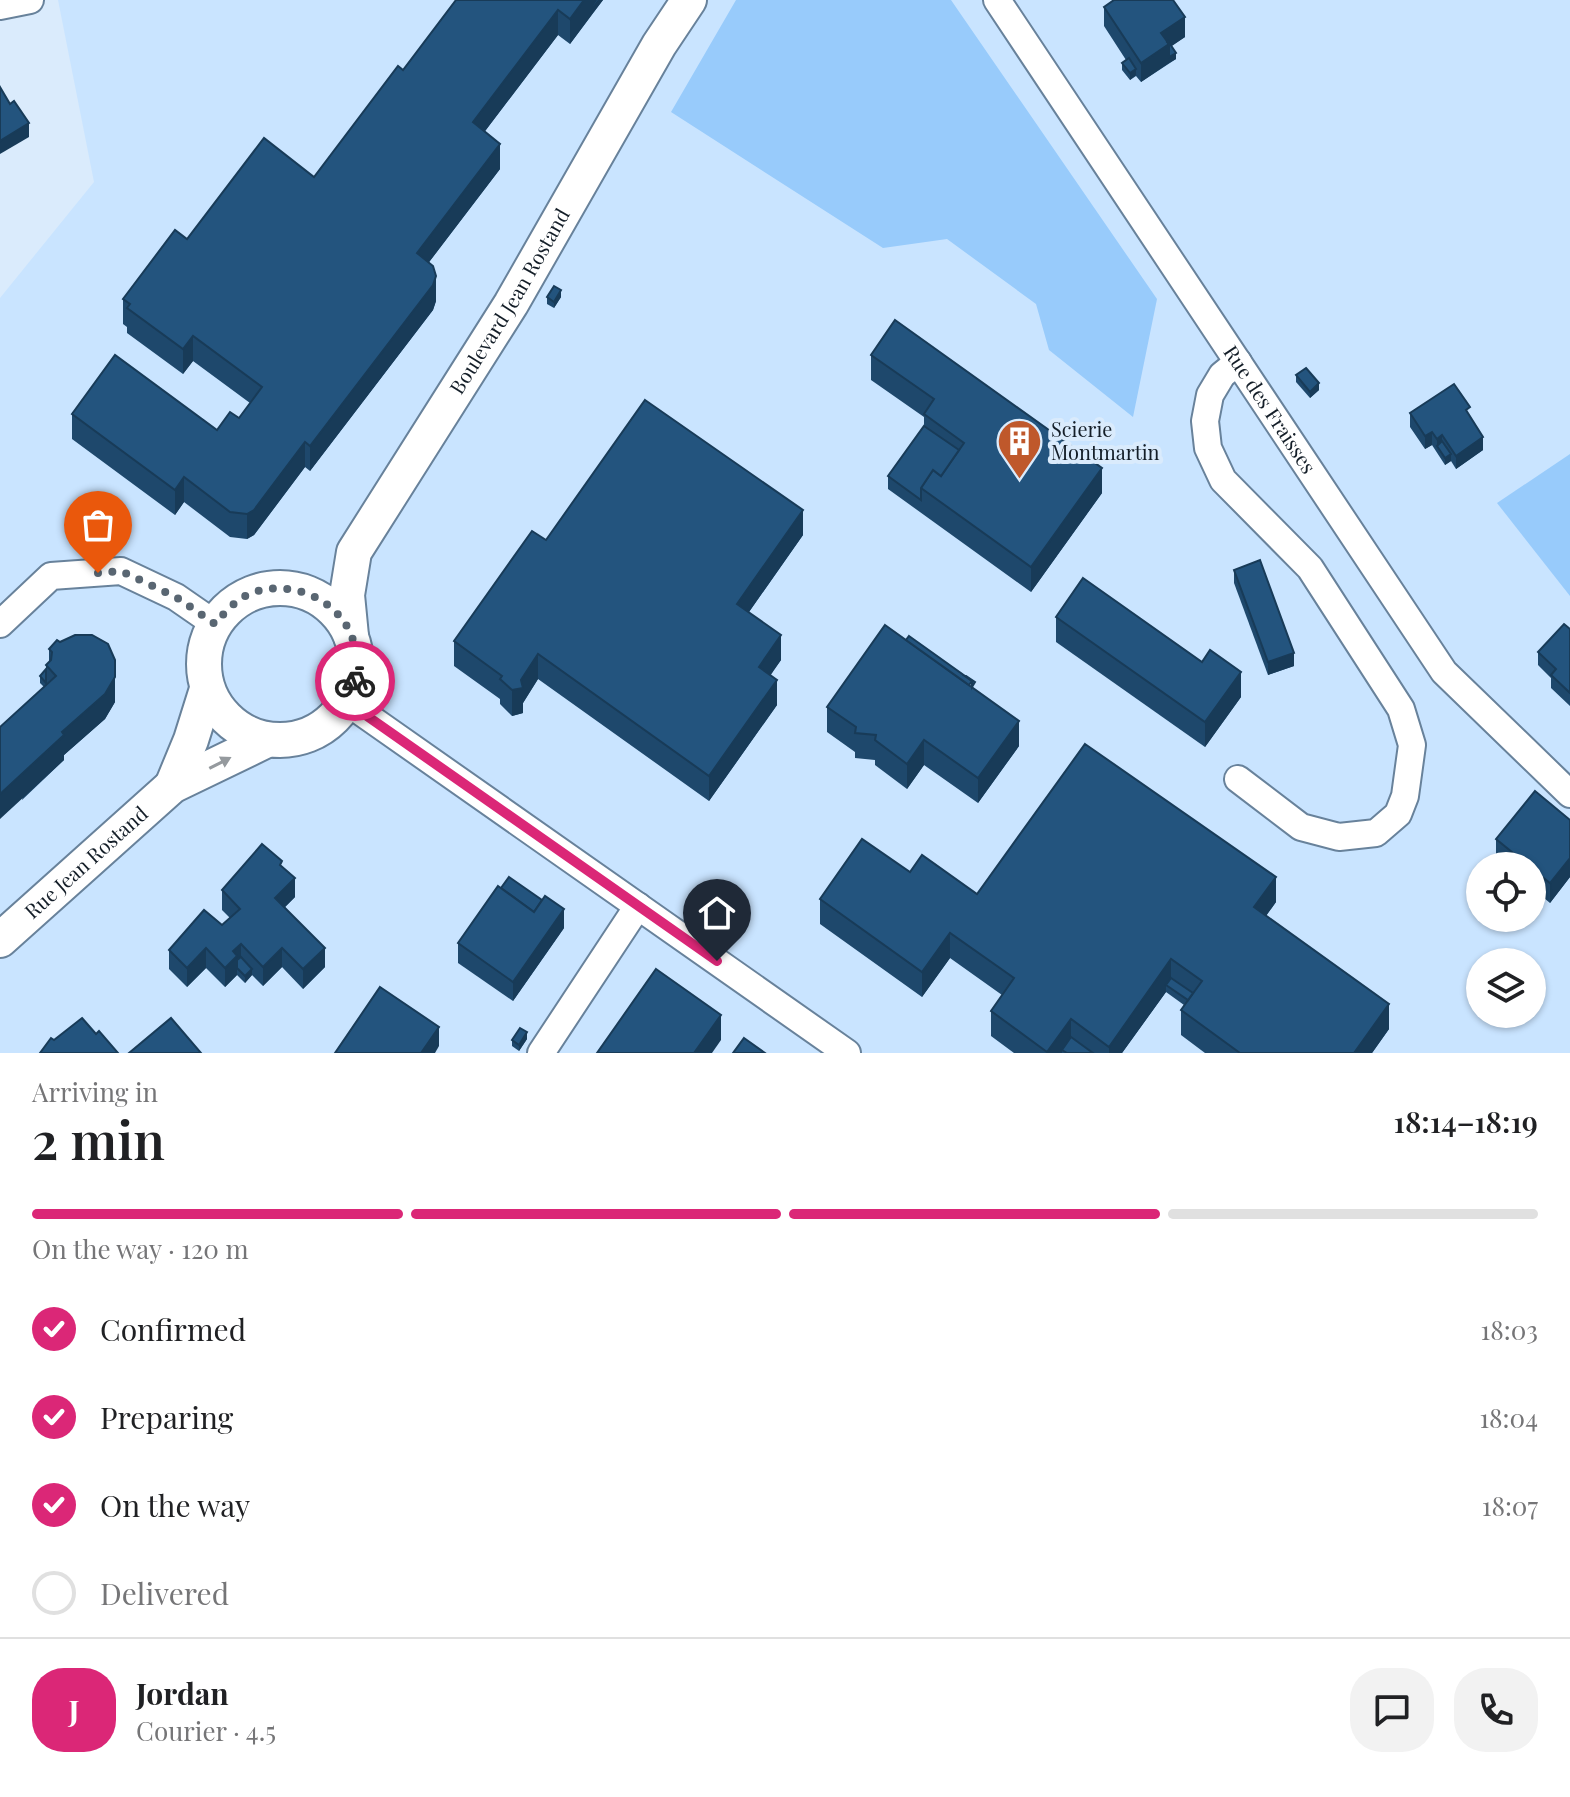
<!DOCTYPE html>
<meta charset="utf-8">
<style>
:root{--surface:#fff;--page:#f2f2f2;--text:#202124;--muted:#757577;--line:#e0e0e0;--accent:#db2777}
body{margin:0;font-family:"Playfair Display",serif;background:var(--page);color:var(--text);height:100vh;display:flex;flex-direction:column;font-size:30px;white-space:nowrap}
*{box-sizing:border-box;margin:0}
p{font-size:26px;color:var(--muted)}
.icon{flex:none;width:44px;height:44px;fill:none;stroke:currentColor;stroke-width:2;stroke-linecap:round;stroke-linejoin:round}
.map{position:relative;height:1053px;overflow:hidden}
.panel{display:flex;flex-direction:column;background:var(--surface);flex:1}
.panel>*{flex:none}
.buttons{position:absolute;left:1466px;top:852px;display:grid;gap:16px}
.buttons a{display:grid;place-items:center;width:80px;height:80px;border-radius:50%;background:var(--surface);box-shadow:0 2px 6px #0004;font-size:40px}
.pin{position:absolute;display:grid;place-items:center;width:68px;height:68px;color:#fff;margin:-82px -34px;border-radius:50% 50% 50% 0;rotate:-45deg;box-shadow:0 0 8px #0007}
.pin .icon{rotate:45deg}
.courier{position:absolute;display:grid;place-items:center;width:80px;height:80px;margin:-40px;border:6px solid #db2777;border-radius:50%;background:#fff;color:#222;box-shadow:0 2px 10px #0007}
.head em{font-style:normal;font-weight:600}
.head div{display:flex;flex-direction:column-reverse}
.head{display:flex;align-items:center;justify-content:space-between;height:136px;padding:0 32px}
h1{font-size:52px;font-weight:600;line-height:60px}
.bar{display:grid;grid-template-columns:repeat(4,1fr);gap:12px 8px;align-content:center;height:96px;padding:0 32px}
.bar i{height:10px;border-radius:6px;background:var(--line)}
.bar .on{background:var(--accent)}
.bar p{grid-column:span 4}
.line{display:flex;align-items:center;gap:20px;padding:0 32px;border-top:2px solid var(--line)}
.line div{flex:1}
.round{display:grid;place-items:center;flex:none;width:84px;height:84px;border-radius:32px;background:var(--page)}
ol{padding:0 32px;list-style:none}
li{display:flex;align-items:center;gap:24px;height:88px}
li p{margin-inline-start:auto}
li .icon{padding:8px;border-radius:50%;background:var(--accent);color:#fff;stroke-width:4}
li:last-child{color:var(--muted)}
li i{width:44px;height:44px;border:4px solid var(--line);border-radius:50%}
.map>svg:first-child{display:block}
</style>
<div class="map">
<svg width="1570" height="1053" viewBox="0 0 1570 1053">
<rect width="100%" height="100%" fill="#daebfc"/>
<path fill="#c9e4ff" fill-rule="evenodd" d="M58 0H1570V1053H0V298L94 182ZM1480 866H1532V918H1480ZM1480 962H1532V1014H1480Z"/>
<g fill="#98cbfb">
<path d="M736 0H951L1157 299 1133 417 1049 350 1036 304 947 239 883 248 671 112Z"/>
<path d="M1570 454V596L1497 503Z"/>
</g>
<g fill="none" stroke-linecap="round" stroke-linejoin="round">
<defs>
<g id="minor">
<path id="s1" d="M997 0 1444 672 1570 794"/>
<path d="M0 6 30 0"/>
<path d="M1238 362 1222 375 1210 395 1205 421 1208 448 1223 480 1310 568 1401 709 1412 745 1405 796 1398 814 1376 833 1339 837 1301 827 1238 779"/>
<path d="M0 624 51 576 121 571 176 597 215 624"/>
<path d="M347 702 847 1053"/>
<path d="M541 1053 638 906"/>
</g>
<g id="major">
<circle cx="280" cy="664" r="76"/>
<path id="s2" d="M351 636 347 595 354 552 511 304 659 45 689 0"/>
<path d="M172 786 191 740 207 689"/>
<path id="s3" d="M0 940 172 786 267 740"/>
</g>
</defs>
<use href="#minor" stroke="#68829b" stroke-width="30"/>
<use href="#major" stroke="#68829b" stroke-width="38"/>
<use href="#minor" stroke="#fff" stroke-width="26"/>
<use href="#major" stroke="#fff" stroke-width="34"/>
</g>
<g fill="#1e486c">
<path d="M456 0H603L570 44 558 35 485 131 500 169 429 262 436 301 433 310 310 471 305 467 254 535 247 539 230 537 184 502 175 515 72 439V414L217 430 239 418 250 403 193 361 183 374 127 333V327L123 324V299L187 239 314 177 403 70Z"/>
<path d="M1104 7 1185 37 1171 46 1176 59 1141 82 1136 76 1130 80 1122 70V63L1126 60 1104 26Z"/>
<path d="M547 297H561L554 308 547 304Z"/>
<path d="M871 355 1102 493 1031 592 888 489V476L924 426V417L871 380Z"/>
<path d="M1296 375 1319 390 1310 398 1296 382Z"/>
<path d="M1410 413 1470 417 1483 450 1456 469 1451 461 1445 465 1432 445 1425 449 1410 427Z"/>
<path d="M803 535 749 612 781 660 770 675 777 705 709 801 538 679 523 703V713L512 716 500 704V699L454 666V641L546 540Z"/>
<path d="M1234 570 1294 666 1268 675 1234 583Z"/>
<path d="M1056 617 1241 697 1205 747 1056 642Z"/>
<path d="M1570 629V706L1551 688V678L1538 665V652Z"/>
<path d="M49 649 115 702 105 719 64 755V760L22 800 44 687 40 683V676L46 669V665L49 663Z"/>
<path d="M975 690 1019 746 978 803 924 765 907 789 875 765V760L855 758V752L827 732V707Z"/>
<path d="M1570 820V877L1550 903 1532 888V866H1506L1496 858V839Z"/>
<path d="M282 867 295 897 285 907 325 967 303 989 282 967 263 986 252 975 245 983 237 975 225 987 206 968 187 987 169 969V950L222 925 230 918 222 910V890Z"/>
<path d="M910 872 977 894 1276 902 1266 916 1389 1029 1372 1053H1205L1181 1035V1010L1184 1005 1166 992 1122 1053H1014L991 1036V1011L1002 995 950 958 922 997 820 924V899Z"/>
<path d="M564 928 513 1001 458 963V943Z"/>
<path d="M527 1039 519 1051 512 1046V1040Z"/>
</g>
<g fill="#183b58">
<path d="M584 0H597L593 6V13L570 44V19Z"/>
<path d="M598 0H603L593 13V6Z"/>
<path d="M558 10V35L473 147V122Z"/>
<path d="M1185 17V37L1169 48V63L1141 82V63L1161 33Z"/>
<path d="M1176 53V59L1169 63V57Z"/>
<path d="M1136 69V75L1130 80V73Z"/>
<path d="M29 123V137L0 154V141Z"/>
<path d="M500 144V169L417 278V253Z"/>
<path d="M436 276V301L433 310 310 471V446Z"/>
<path d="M561 290V297L554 308V302Z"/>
<path d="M193 336V361L183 374V349Z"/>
<path d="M1319 383V390L1310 398V392Z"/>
<path d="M1432 432V445L1425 449V436Z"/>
<path d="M1442 435V448L1437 446V439Z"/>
<path d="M1483 437V450L1456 469V456Z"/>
<path d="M305 442V467L254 535 247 539V514Z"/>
<path d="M1451 454V461L1445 465V458Z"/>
<path d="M1102 468V493L1031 592V567Z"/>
<path d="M184 477V502L175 515V490Z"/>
<path d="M803 510V535L737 629V604Z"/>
<path d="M781 635V660L759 692V667Z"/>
<path d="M1294 653V666L1268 675V662Z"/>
<path d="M538 654V679L523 703V713L512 716V690L521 680Z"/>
<path d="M115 660V702L105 719 64 755V760L0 819V794L62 732Z"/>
<path d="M1241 672V697L1205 747V722Z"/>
<path d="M777 680V705L709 801V776Z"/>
<path d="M1019 721V746L978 803V778Z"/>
<path d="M924 740V765L907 789V764Z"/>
<path d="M1570 858V877L1550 903V883Z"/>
<path d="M1276 877V902L1254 932V907Z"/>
<path d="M295 878V897L275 917V898Z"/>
<path d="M564 909V928L513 1001V982Z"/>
<path d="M950 933V958L922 997V972Z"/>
<path d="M241 944V963L237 967V975L225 987V968L233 951Z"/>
<path d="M206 948V968L187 987V968Z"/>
<path d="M282 948V967L263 986V967Z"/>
<path d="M325 948V967L303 989V969Z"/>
<path d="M1171 959V984L1166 985V992L1122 1053H1109V1047Z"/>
<path d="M252 969V975L245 983V976Z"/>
<path d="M1389 1004V1029L1372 1053H1354Z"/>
<path d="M721 1015V1040L712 1053H694Z"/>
<path d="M1071 1019V1044L1062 1050V1053H1047Z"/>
<path d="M439 1027V1046L435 1053H421Z"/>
<path d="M527 1032V1039L519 1051V1045Z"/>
</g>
<g fill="#23547e" stroke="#183b58" stroke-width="2">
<path d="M456 0H584L570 19 558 10 473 122 500 144 417 253 433 266 436 276 433 285 310 446 305 442 254 510 247 514 230 512 184 477 175 490 72 414 115 355 217 430 230 412 239 418 262 387 193 336 183 349 127 308 130 304 123 299 175 230 187 239 264 138 314 177 398 66 403 70Z"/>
<path d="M1114 0H1173L1185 17 1161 33 1169 44 1141 63 1104 7Z"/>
<path d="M1168 41 1176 53 1169 57V44L1167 42Z"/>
<path d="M1129 58 1136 69 1130 73 1122 63Z"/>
<path d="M0 87 10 104 14 101 29 123 0 141Z"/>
<path d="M554 286 561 290 554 302 547 297Z"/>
<path d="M895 320 1102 468 1031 567 921 488 933 470 941 476 964 443 924 414 934 399 871 355Z"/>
<path d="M1306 368 1319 383 1310 392 1296 375Z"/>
<path d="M1454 384 1470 407 1466 410 1483 437 1456 456 1442 435 1437 439 1432 432 1425 436 1410 413Z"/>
<path d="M645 400 803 510 737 604 781 635 759 667 777 680 709 776 538 654 521 680 523 688 512 690 500 679 502 676 454 641 532 531 546 540Z"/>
<path d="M924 426 959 450 941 476 933 470 921 488V500L888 476Z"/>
<path d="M1442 441 1451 454 1445 458 1437 446Z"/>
<path d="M1260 560 1294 653 1268 662 1234 570Z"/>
<path d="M1083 578 1202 662 1210 650 1241 672 1205 722 1056 617Z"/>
<path d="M1564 624 1570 629V693L1551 675 1556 669 1538 652Z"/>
<path d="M885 625 1019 721 978 778 924 740 907 764 875 740 876 735 855 733 856 727 827 707Z"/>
<path d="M75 635H92L108 644 115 660V677L105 694 62 732 64 735 0 794V727L56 676 46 665 51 660 52 652 49 649 57 640 60 642Z"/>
<path d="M909 636 972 681 969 685 906 640Z"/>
<path d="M46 669V683L40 676Z"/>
<path d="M965 676H966L975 682 972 687V681Z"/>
<path d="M1085 744 1276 877 1254 907 1389 1004 1354 1053H1240L1181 1010 1202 981 1171 959 1109 1047 1071 1019 1047 1052 991 1011 1014 978 950 933 922 972 820 899 862 839 910 872 922 855 977 894Z"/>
<path d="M1535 791 1570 820V858L1550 883 1532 869V866H1529L1496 839Z"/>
<path d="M262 844 282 861 280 865 295 878 275 898 325 948 303 969 282 948 263 967 241 944 233 951 237 956 225 968 206 948 187 968 169 950 204 910 222 925 240 909 222 890Z"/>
<path d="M509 877 542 900 534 912 501 888Z"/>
<path d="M498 886 534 912 545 896 564 909 513 982 458 943Z"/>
<path d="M241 957 252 969 245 976 237 968V960Z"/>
<path d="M656 969 721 1015 694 1053H597Z"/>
<path d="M1171 978 1193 993 1188 1000 1166 985Z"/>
<path d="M380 987 439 1027 421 1053H335Z"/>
<path d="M82 1018 96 1034 99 1031 118 1053H40L51 1038 54 1040Z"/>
<path d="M171 1018 201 1053H129Z"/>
<path d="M520 1028 527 1032 519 1045 512 1040Z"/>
<path d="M1071 1037 1093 1053H1067L1062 1050Z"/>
<path d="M744 1038 765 1053H733Z"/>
</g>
<defs><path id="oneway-solid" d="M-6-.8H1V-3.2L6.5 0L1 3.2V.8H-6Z" transform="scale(2)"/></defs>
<use fill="#959a9e" href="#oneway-solid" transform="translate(220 763) rotate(-27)"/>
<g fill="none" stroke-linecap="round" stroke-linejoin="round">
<path stroke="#596672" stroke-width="8" stroke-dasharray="0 14.4" d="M98 573 121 571 176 597 215 624C224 613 234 602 247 595 286 577 337 597 352 637 357 652 356 666 355 681"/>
<path stroke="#db2777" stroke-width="10" d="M355 681 347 702 717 961"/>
</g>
<defs>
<symbol id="building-pin" viewBox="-11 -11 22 30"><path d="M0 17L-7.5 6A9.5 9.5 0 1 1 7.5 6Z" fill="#bf582b" stroke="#daebfc"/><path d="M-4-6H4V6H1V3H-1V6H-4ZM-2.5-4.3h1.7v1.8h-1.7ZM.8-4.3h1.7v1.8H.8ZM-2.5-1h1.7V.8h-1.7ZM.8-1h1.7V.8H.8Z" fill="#fff"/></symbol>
</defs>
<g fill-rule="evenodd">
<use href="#building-pin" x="994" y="416" width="51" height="69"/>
</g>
<g text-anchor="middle" stroke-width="8" stroke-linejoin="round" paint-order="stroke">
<g font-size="20" fill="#141e28" stroke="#daebfc">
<text dy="7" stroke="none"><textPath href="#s2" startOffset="380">Boulevard Jean Rostand</textPath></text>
<text dy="7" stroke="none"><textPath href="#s1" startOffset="492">Rue des Fraisses</textPath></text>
<text dy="7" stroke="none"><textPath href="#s3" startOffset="116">Rue Jean Rostand</textPath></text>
</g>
<g font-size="20" fill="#141e28" stroke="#daebfc" text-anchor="start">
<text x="1051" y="437">Scierie<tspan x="1051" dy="23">Montmartin</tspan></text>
</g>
</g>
</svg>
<div class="buttons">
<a><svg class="icon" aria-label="locate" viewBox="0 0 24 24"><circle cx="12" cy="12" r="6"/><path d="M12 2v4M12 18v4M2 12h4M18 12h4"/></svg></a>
<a><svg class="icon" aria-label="layers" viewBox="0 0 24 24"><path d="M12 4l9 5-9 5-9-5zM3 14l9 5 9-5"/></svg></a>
</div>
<div class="pin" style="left:98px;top:573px;background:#ea580c"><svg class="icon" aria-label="bag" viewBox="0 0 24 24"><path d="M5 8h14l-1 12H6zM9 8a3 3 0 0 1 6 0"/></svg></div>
<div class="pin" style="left:717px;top:961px;background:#1f2937"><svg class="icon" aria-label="home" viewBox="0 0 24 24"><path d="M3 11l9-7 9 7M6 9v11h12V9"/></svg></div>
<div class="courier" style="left:355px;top:681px"><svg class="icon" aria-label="bike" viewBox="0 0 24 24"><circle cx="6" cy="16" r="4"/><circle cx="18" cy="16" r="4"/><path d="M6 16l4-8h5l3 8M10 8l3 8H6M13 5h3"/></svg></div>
</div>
<section class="panel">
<div class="head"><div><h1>2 min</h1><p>Arriving in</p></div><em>18:14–18:19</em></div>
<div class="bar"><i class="on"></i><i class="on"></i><i class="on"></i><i></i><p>On the way · 120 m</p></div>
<ol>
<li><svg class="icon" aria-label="check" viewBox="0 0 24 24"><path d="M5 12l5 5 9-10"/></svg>Confirmed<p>18:03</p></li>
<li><svg class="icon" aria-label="check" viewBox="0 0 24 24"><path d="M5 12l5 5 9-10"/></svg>Preparing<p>18:04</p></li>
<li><svg class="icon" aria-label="check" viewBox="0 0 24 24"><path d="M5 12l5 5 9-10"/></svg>On the way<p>18:07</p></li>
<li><i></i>Delivered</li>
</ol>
<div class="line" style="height:144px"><b class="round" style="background:var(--accent);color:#fff">J</b><div><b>Jordan</b><p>Courier · 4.5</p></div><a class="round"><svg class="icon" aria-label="chat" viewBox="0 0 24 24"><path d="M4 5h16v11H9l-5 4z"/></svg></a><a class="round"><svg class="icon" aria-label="phone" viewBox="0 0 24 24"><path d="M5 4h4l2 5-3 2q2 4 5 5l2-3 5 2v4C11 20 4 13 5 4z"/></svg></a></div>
</section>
